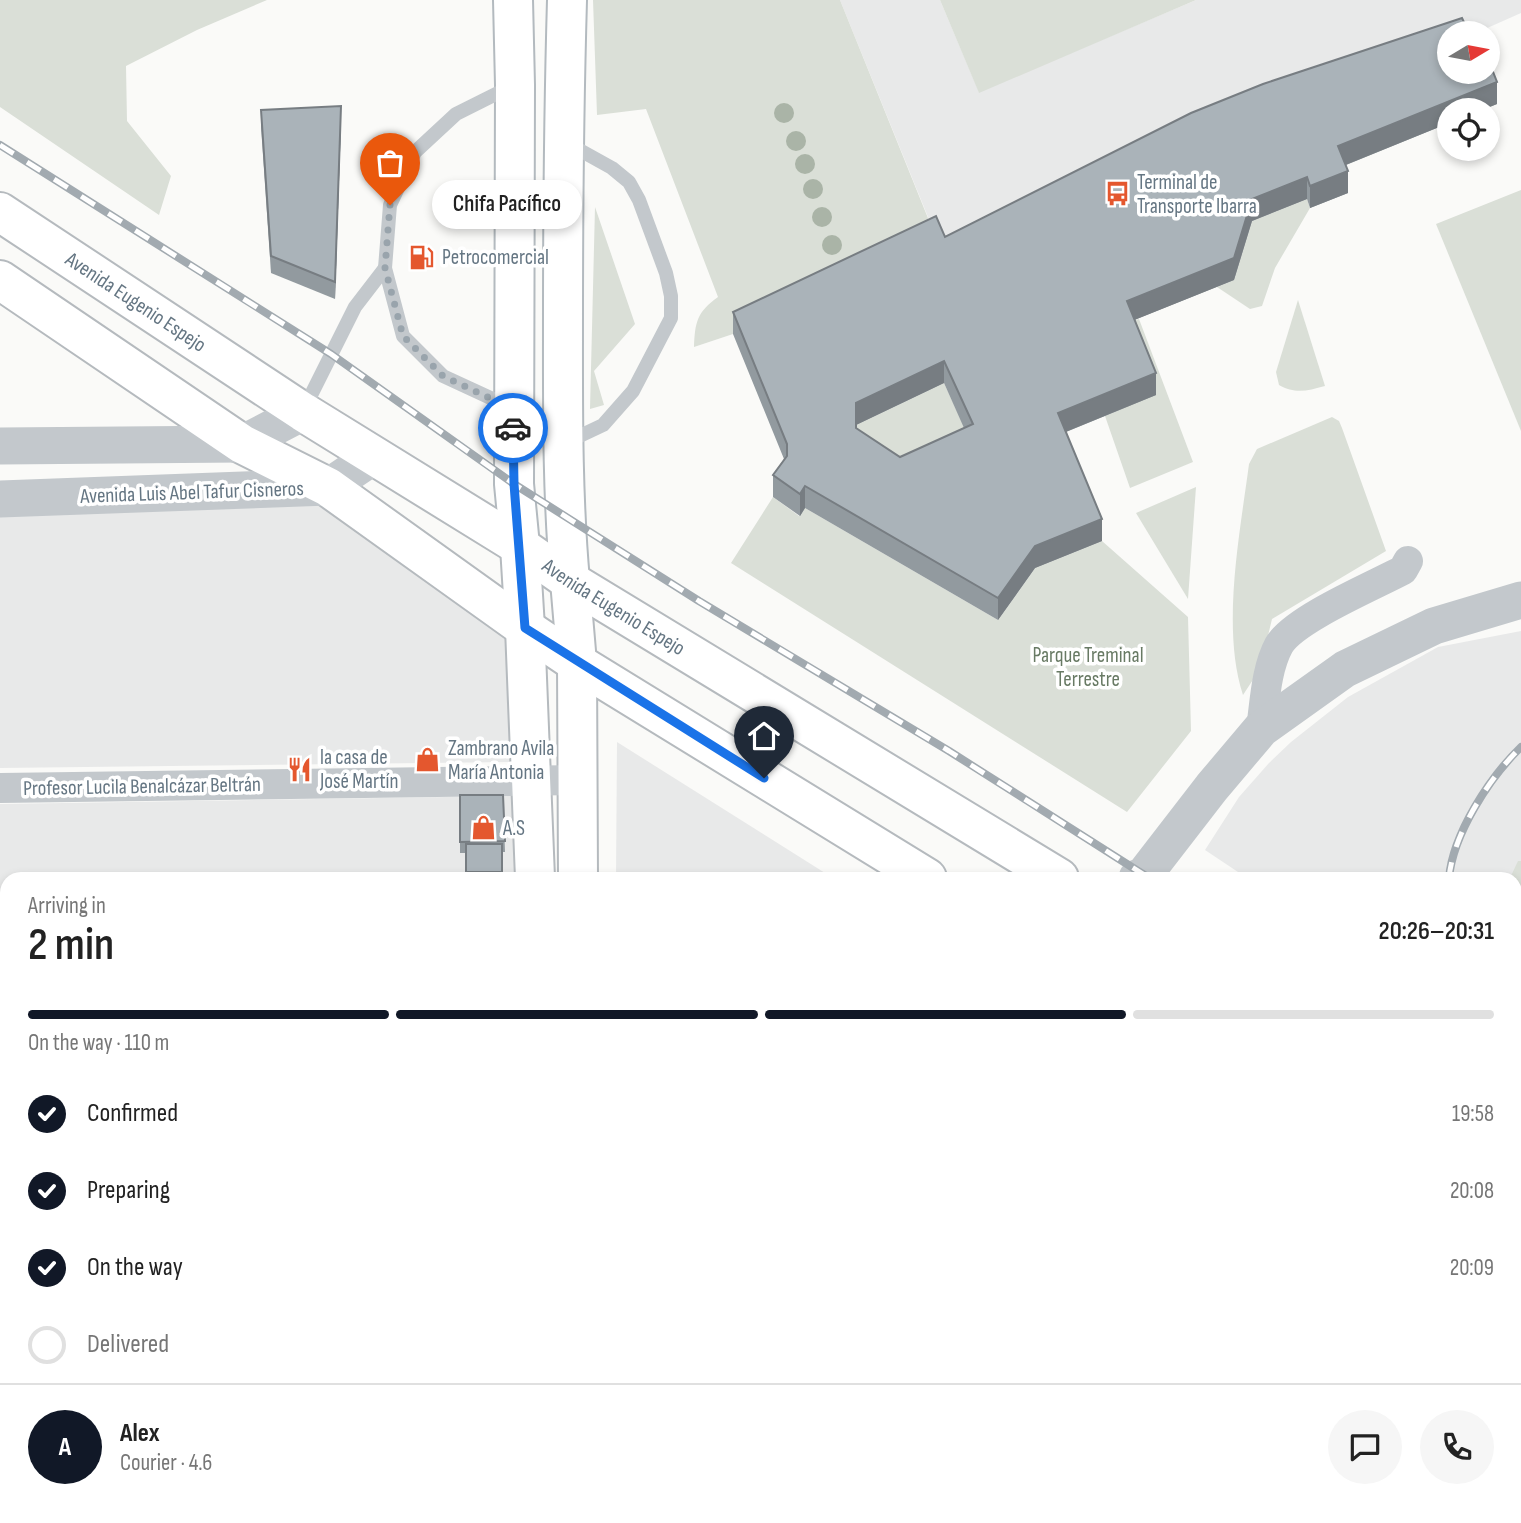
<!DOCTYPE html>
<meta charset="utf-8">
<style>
:root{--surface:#fff;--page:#f6f6f6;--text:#222;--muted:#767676;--line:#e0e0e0;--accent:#111827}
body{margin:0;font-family:"Sofia Sans Condensed",sans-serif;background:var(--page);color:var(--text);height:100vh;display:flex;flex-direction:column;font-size:26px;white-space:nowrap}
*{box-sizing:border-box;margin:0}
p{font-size:23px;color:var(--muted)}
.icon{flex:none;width:38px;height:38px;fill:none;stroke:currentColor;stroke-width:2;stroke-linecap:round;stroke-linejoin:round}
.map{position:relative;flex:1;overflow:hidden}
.sheet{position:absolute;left:0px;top:872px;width:1522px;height:653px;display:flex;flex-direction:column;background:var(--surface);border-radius:21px 21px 0 0;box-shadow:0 4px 10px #0003}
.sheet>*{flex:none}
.needle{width:46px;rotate:80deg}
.controls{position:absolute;left:1437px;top:21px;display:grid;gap:14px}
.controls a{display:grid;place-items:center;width:63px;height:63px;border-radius:50%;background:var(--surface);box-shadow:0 4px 10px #0003;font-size:35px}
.pin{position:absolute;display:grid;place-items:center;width:60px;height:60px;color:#fff;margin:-72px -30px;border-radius:50% 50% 50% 0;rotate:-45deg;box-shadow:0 0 7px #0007}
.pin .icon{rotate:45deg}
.courier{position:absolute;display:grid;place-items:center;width:70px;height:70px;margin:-35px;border:5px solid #1a73e8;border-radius:50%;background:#fff;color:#222;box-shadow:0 2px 9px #0007}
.bubble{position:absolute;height:49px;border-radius:24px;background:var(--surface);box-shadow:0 4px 10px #0003;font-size:23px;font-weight:600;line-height:49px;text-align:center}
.head em{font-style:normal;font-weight:600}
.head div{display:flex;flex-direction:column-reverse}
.head{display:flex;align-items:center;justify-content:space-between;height:119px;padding:0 28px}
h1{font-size:46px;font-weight:600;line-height:52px}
.bar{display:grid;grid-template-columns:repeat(4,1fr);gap:10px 7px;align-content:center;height:84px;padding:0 28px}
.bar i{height:9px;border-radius:5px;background:var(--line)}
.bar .selected{background:var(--accent)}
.bar p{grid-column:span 4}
.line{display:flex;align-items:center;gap:18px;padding:0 28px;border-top:2px solid var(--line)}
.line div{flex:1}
.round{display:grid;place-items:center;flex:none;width:74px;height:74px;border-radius:37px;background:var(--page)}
ol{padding:0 28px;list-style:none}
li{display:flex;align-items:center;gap:21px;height:77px}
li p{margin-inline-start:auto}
li .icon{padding:7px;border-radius:50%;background:var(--accent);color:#fff;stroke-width:4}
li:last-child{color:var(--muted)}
li i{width:38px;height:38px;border:4px solid var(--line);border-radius:50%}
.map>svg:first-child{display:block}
</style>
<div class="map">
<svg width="1521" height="1523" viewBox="0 0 1521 1523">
<rect width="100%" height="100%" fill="#fafaf8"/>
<g fill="#e8e9e9">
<path d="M840 0H940L979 92 1196 0H1521V13L1476 33H1449L945 259Z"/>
<path d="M311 497 509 636 513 762 0 768V509Z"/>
<path d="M1521 631V1067L1516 1063V878H1247L1205 850 1239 797 1269 763 1291 742 1348 697 1438 647Z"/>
<path d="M617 742 833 878H616Z"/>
<path d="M514 796 516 878H7V1048H0V804Z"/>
<rect x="0" y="1087" width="7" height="239"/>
</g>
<g fill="#dadfd7">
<path d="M0 0H267L197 30 126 66 127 121 171 176 159 215 0 107Z"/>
<path d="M593 0H840L936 238 733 334 694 347C695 322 697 312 718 297L646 109 597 115Z"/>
<path d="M940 0H1196L979 93Z"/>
<path d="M1521 190V431L1436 224Z"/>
<path d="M1307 199 1310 208 1275 268 1262 306 1250 309 1217 287 1234 280 1252 221Z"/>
<path d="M595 207 635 324 594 371 604 405 590 409Z"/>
<path d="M1298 300 1325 386C1307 391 1295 394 1279 385L1276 372Z"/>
<path d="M1139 319 1193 462 1130 488 1105 416 1156 394 1127 323Z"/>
<path d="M944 383 973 446 900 479 856 450V425Z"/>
<path d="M1332 417 1339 421 1342 428 1386 551 1272 619 1260 669 1243 695C1221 628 1240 533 1249 464L1257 449Z"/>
<path d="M1196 487 1188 599 1136 513Z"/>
<path d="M773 497 799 516 805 508 998 620 1035 568 1102 541 1188 617 1191 731 1127 812 731 563Z"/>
<path d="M1518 861H1521V1006L1516 1003V878H1510Z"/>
<path d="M7 1375V1517H535V1523H0V1376Z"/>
</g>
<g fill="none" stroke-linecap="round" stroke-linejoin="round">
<defs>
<g id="secondary">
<path d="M513 0 515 85 514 484 520 546"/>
<path d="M567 0C564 105 563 210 563 315 563 404 562 492 570 581"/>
</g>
<g id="primary">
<path id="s1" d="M0 212 303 412 520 546 570 581 1059 878"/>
<path d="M0 280 242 444 328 487 525 628 577 663 927 878"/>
<path d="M520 546 525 628 535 878"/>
<path d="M570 581 577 663 578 878"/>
<path d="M1516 1182 1521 1185"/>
<path d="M1516 1268 1521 1271"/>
<path d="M582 1517V1523"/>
<path d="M546 1523 547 1517"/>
<path d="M678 1523 682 1517"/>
<path d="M744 1523 748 1517"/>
</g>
</defs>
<use href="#secondary" stroke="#b3babf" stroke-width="42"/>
<use href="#primary" stroke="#b5babe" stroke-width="42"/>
<g stroke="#bbbfc2" stroke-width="4.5" stroke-dasharray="3.5 3.5" stroke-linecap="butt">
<path d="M0 1492 7 1502"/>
<path d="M23 1517 39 1523"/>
<path d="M188 1517V1523"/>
<path d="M356 1523 363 1517"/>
</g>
<g stroke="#c3c8cc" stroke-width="14">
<path d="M510 87 456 114 415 152 390 205 385 268 403 336 443 376 512 408"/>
<path d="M567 143 612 168 629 182 639 200 666 273 671 296V318L633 391 603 425 567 442"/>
<path d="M304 409 355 307 385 268"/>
</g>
<g stroke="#c3c8cc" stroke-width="30">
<path d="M1261 729C1265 701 1266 669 1279 645 1294 619 1375 585 1403 570L1408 561"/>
<path d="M0 788 578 780"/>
<path d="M0 1076H7"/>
<path d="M0 1351H7"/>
<path d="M1516 1373 1521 1363"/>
<path d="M968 1523V1517"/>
<path d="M1438 1523 1441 1517"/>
</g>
<g stroke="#c3c8cc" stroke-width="37">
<path d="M0 446 242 444 303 412"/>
<path d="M0 499 328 487 374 456"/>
<path d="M1137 878 1144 875 1212 787 1261 729 1345 669 1434 626 1521 600"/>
</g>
<use href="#secondary" stroke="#fff" stroke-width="38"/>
<use href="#primary" stroke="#fff" stroke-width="38"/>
<defs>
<g id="rail">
<path d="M0 145 331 354 514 484 699 601 949 751 1149 878"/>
<path d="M1449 878C1453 834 1489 778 1521 747"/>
<path d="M1516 1107 1521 1112"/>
</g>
</defs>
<use href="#rail" stroke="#a2aab0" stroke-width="8"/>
<use href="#rail" stroke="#fff" stroke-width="5" stroke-dasharray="16" stroke-linecap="butt"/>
</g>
<g fill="#aab4a7">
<circle cx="784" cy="113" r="10"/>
<circle cx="796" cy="141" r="10"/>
<circle cx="805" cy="164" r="10"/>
<circle cx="813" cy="189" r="10"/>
<circle cx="822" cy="217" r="10"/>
<circle cx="832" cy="245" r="10"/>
</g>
<g fill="#929a9f" fill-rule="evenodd">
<path d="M1462 18 1469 33H1449V72H1488V59L1497 82V104L1482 110H1449V123L1346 165 1348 171V193L1310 208 1307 199 1252 221 1234 280 1134 320 1156 373V395L1066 432 1102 519V541L1035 568 998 620 805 508 800 516 773 497V475L784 459 733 334V312L936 216 945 237 1191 113 1263 84ZM944 383 964 428 900 457 856 428V425Z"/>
<path d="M261 110 341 123 335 299 271 273 261 126Z"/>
<path d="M460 795H503L505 852H502V878H466V853H460Z"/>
<rect x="0" y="1199" width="7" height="119"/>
</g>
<g fill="#777d82">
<path d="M1497 82V104L1482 110H1449V123L1338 168V146Z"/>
<path d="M341 106V123L335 299V282Z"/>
<path d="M1348 171V193L1310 208V186Z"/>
<path d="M1307 177V199L1252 221 1234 280 1127 323V301L1252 199Z"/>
<path d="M944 361V383L856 425V403Z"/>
<path d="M1156 373V395L1058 435V413Z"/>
<path d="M805 486V508L800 516V494Z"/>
<path d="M1102 519V541L1035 568 998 620V598L1035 546Z"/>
</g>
<g fill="#aab3b9" stroke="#777d82" stroke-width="2" fill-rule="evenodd">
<path d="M1462 18 1469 33H1449V72H1488V59L1497 82 1338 146 1348 171 1310 186 1307 177 1252 199 1234 258 1127 301 1156 373 1058 413 1102 519 1035 546 998 598 805 486 800 494 773 475 787 456V444L733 312 936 216 945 237 1191 113 1263 84ZM944 361 973 424 900 457 856 428V403Z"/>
<path d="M341 106 335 282 271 256 261 110Z"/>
<path d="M460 795H503L505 841 460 842Z"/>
<rect x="466" y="844" width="36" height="28"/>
<rect x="0" y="1199" width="7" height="97"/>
</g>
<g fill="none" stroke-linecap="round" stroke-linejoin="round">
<path stroke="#99a4ac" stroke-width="7" stroke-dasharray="0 12.6" d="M390 205 385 268 403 336 443 376 513 409V428"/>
<path stroke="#1a73e8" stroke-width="9" d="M513 428 514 484 525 628 764 778"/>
</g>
<defs>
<symbol id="bus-bare" viewBox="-9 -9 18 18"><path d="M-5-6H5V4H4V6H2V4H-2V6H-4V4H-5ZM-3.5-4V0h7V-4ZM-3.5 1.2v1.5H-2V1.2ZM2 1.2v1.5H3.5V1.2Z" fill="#e4572e" stroke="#fff" stroke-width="2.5" paint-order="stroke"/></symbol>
<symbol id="fuel-bare" viewBox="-9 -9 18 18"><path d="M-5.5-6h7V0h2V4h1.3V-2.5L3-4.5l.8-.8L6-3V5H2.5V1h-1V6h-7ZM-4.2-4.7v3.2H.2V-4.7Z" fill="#e4572e" stroke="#fff" stroke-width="2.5" paint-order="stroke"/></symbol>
<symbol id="shop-bare" viewBox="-9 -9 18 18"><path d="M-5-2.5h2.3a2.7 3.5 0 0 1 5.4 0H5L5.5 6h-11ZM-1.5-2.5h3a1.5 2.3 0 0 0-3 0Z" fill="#e4572e" stroke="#fff" stroke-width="2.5" paint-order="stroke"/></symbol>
<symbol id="restaurant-bare" viewBox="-9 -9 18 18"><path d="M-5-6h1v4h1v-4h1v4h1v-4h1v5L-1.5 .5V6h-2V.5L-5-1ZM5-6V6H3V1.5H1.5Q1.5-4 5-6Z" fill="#e4572e" stroke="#fff" stroke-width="2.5" paint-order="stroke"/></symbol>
</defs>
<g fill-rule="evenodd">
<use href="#bus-bare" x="1100" y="176" width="35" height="35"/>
<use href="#fuel-bare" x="404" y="240" width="35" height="35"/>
<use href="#shop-bare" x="410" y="742" width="35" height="35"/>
<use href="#restaurant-bare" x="282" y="752" width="35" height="35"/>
<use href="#shop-bare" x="466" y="810" width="35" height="35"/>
</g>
<g text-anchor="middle" stroke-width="7" stroke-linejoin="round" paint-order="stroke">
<g font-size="21" fill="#657683" stroke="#fff" text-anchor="start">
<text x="1137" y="189">Terminal de<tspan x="1137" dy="24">Transporte Ibarra</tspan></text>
<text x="442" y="264">Petrocomercial</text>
<text x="448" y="755">Zambrano Avila<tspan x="448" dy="24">María Antonia</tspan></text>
<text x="320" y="764">la casa de<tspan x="320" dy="24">José Martín</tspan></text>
<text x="503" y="835">A.S</text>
</g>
<g font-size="21" fill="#657683" stroke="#fff">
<text dy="7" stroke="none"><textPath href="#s1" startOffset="163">Avenida Eugenio Espejo</textPath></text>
<text transform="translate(192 492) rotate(-2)" y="7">Avenida Luis Abel Tafur Cisneros</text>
<text dy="7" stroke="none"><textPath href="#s1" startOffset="730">Avenida Eugenio Espejo</textPath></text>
<text transform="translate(142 786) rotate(-1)" y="7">Profesor Lucila Benalcázar Beltrán</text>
</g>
<g font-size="21" fill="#687a64" stroke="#fff">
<text x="1088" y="662">Parque Treminal<tspan x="1088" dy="24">Terrestre</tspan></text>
</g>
</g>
</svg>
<div class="controls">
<a><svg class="needle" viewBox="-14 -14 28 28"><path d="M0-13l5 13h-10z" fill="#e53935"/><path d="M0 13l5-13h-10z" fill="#767676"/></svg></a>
<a><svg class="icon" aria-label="locate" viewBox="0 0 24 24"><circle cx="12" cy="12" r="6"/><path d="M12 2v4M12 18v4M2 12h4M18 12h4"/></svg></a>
</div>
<div class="pin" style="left:390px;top:205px;background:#ea580c"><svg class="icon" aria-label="bag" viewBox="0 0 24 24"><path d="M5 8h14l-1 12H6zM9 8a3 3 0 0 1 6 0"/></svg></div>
<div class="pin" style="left:764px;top:778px;background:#1f2937"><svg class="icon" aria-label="home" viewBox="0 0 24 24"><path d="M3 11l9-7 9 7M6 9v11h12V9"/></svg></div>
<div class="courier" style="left:513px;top:428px"><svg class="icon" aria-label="car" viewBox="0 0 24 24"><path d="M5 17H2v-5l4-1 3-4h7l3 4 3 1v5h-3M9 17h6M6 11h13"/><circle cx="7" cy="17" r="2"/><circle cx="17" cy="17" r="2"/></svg></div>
<div class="bubble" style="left:432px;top:180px;width:150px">Chifa Pacífico</div>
<section class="sheet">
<div class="head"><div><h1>2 min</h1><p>Arriving in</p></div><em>20:26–20:31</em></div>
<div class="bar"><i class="selected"></i><i class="selected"></i><i class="selected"></i><i></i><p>On the way · 110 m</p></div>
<ol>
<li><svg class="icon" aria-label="check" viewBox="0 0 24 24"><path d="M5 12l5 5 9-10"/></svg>Confirmed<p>19:58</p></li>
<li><svg class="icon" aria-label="check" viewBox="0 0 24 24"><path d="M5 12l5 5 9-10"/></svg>Preparing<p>20:08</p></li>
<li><svg class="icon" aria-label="check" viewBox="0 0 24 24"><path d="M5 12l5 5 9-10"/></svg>On the way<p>20:09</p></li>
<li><i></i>Delivered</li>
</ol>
<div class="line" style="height:126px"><b class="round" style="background:var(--accent);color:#fff">A</b><div><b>Alex</b><p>Courier · 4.6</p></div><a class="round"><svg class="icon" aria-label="chat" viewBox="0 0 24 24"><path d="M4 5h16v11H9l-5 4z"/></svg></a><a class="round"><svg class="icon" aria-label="phone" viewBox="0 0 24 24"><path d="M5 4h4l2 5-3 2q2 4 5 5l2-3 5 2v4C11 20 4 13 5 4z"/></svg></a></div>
</section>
</div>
